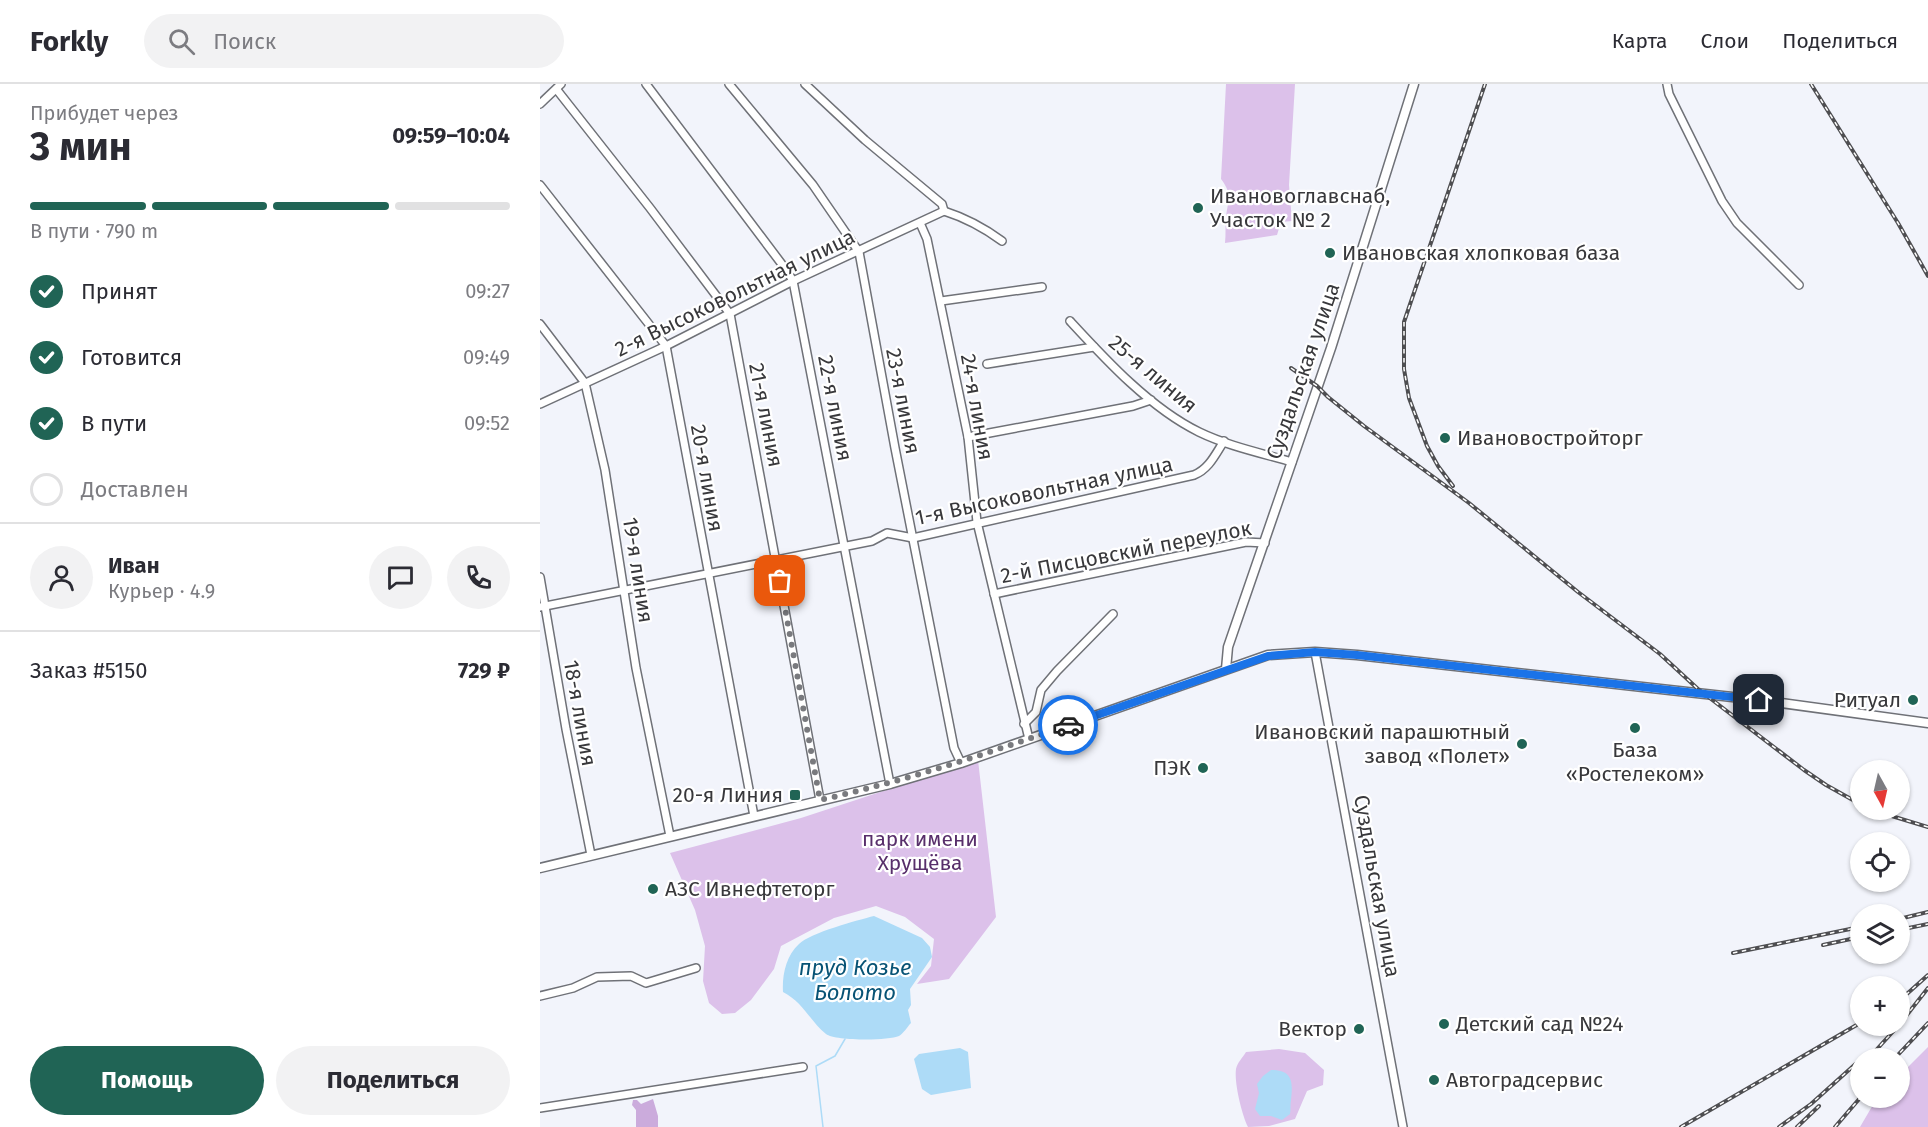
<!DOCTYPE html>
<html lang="ru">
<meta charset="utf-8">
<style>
:root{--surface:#fff;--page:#f2f2f3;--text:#2b2b33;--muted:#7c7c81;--line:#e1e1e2;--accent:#206455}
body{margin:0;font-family:"Fira Sans",sans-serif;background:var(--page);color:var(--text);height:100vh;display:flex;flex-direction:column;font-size:22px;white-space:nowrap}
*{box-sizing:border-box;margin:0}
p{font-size:20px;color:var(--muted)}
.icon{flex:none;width:33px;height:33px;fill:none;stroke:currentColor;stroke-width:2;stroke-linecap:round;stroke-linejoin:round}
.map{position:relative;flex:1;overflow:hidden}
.details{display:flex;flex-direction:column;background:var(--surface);width:540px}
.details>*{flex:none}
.needle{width:39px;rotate:172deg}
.fabs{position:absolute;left:1310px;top:676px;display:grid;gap:12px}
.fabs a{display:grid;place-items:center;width:60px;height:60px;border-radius:50%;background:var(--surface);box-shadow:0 2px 4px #0004;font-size:30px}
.pin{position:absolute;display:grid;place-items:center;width:51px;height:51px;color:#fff;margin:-26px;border-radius:12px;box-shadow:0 3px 9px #0006}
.courier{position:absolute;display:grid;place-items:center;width:60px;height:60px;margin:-30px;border:4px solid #1a73e8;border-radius:50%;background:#fff;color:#222;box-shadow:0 2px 8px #0007}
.headline em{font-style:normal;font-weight:700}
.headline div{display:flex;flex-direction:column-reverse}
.headline{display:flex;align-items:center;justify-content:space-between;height:102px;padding:0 30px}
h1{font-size:39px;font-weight:700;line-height:45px}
.bar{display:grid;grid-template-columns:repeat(4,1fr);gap:9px 6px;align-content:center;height:72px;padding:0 30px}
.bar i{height:8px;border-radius:4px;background:var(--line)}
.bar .active{background:var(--accent)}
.bar p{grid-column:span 4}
.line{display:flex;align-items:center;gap:15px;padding:0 30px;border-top:2px solid var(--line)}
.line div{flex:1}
.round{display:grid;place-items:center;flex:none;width:63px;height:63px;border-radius:32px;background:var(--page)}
ol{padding:0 30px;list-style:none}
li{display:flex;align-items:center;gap:18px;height:66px}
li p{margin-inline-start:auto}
li .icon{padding:6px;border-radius:50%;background:var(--accent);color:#fff;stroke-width:4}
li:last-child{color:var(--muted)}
li i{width:33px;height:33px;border:3px solid var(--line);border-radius:50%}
.action{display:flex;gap:12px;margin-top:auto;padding:12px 30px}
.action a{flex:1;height:69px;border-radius:36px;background:var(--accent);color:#fff;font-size:24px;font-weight:700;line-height:69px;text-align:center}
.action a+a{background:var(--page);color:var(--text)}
header{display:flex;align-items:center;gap:36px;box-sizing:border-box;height:84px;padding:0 30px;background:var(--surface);border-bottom:2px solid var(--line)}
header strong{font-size:28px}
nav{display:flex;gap:33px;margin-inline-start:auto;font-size:21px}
.search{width:420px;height:54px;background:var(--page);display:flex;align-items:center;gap:15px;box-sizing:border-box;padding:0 21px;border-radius:33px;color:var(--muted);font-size:22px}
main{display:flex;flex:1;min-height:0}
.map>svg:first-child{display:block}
</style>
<header>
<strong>Forkly</strong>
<div class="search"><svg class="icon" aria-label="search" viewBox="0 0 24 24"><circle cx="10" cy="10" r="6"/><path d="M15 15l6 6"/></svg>Поиск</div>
<nav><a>Карта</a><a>Слои</a><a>Поделиться</a></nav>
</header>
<main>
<section class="details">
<div class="headline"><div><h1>3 мин</h1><p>Прибудет через</p></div><em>09:59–10:04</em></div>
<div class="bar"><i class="active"></i><i class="active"></i><i class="active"></i><i></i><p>В пути · 790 m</p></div>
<ol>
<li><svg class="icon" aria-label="check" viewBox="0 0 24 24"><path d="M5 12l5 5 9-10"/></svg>Принят<p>09:27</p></li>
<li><svg class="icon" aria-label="check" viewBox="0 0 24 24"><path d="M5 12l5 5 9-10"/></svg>Готовится<p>09:49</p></li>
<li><svg class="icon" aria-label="check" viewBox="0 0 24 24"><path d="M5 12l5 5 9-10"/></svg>В пути<p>09:52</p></li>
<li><i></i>Доставлен</li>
</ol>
<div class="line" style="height:108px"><a class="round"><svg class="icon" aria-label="person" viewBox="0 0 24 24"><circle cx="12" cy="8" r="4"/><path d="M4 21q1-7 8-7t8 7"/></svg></a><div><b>Иван</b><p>Курьер · 4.9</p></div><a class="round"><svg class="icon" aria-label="chat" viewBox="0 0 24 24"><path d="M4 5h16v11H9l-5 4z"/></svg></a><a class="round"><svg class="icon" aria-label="phone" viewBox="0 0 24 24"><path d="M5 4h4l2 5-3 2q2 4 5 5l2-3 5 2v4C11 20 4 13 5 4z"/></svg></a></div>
<div class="line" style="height:78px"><div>Заказ #5150</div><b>729 ₽</b></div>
<div class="action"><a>Помощь</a><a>Поделиться</a></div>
</section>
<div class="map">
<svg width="1388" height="1043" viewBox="0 0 1388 1043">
<rect width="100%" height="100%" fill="#f2f4fb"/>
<g fill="#dcc1ea">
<path d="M686 0H755L749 101 752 137 741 138 737 151 685 159C686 150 685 142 686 133 688 115 693 111 681 95Z"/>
<path d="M438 676 456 833 409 895 377 900 391 882 394 855 365 833 336 822 294 834 241 862 234 885 211 916 195 929 182 930 169 919 163 897 165 862 155 826 130 769 261 734Z"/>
<path d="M1388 963V1043H1320L1337 1014H1359V992Z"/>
<path d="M739 965 765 969 784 986 783 1001 767 1007 755 1035 729 1042 708 1043C702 1031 694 999 696 985 697 979 703 973 706 968Z"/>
</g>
<path fill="#cbabdc" d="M113 1015 118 1032V1043H96V1026L92 1021 93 1016H97L101 1020Z"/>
<g fill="#addbf7">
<path d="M334 832 382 854 390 863 392 873 370 905 371 921 368 926 371 939C368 942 363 950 359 952 348 957 295 957 286 950 269 936 264 919 243 908 242 891 246 872 259 860 270 849 318 836 334 832Z"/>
<path d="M420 964 428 968 431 1004 391 1011 382 1005 374 975 379 970Z"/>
<path d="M731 986C753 986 753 998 751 1016 750 1021 751 1025 750 1030L742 1036 731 1032H720L715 1025 719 1009 717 1000 723 992Z"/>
</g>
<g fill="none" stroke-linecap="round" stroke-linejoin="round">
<path stroke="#addbf7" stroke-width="1.5" d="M283 1043 276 982 295 972 305 955"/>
<defs>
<g id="minor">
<path d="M106 0 247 187 253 197 350 700"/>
<path d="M189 0 273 101 319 168 355 364 414 664 421 679"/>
<path d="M265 0 325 56 402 120 404 127"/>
<path d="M1127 0 1129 10 1182 117 1197 139 1259 201"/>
<path d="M17 6 110 124 190 230 280 716"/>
<path d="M0 20 21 0"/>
<path d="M0 101 126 262 214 732"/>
<path d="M404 127C426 134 443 143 462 157"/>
<path d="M380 139 387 155 428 353 437 438 489 655"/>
<path d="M401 217 502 203"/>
<path d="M530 237C566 276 610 324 659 348 688 362 721 369 752 378"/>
<path d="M0 240 45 299 65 386 96 584 130 752"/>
<path d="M447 280 554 263"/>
<path d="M0 320 126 262 253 197 404 127"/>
<path d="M428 353 593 322 611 316"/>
<path d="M0 493 26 645 51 771"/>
<path d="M454 510 706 458 725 459"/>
<path d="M0 523 332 457 347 449 373 454 654 391C669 385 675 371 684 357"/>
<path d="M775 568 863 1043"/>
<path d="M484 640 496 628 501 606 517 587 573 530"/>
<path d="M0 912 33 904 57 893 91 892 106 899 156 884"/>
<path d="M0 1024 263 983"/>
</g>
<g id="major">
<path d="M686 585 688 563 791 264 874 0"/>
<path d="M0 784 350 700 421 679 728 571 775 568 817 571 1219 616 1388 639"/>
</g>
</defs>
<use href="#minor" stroke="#6f7177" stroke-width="10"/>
<use href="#major" stroke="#6f7177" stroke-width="11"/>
<use href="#minor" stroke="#fff" stroke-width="7"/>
<use href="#major" stroke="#fff" stroke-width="8"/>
<defs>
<g id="rail">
<path d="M1271 0 1358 139 1388 192"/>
<path d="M751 284 777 302 788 313 824 342 929 419 1038 508 1120 570 1158 605 1264 686 1286 701 1320 720"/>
<path d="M913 402 898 382 887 362 869 314 864 285V238L945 0"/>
<path d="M1332 726 1388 743"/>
<path d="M1359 835 1388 828"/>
<path d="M1359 846 1388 840"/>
<path d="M1283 861 1320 853"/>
<path d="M1193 869 1320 843"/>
<path d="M1359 917 1388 891"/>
<path d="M1359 941 1388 904"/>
<path d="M1328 975 1358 942"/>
<path d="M1354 975 1388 939"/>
<path d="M1141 1043 1320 939"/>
<path d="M1239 1043 1271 1020 1320 976"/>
<path d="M1257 1043 1279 1022"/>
<path d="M1295 1043 1320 1014"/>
</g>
</defs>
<use href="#rail" stroke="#4e4e51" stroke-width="4"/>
<use href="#rail" stroke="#fff" stroke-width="1.5" stroke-dasharray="4.5" stroke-linecap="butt"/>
</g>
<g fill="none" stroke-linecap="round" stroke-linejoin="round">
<path stroke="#797a7e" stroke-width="6" stroke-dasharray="0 10.8" d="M240 497 280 716C365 697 446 670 528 641"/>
<path stroke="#1a73e8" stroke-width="8" d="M528 641 728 572 775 568 817 571 1219 616"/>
</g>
<g fill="#206455" stroke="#fff" stroke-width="2">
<circle cx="658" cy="124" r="6"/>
<circle cx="790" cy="169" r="6"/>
<circle cx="905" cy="354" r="6"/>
<circle cx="1373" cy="616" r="6"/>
<circle cx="1095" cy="644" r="6"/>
<circle cx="982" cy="660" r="6"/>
<circle cx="663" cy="684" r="6"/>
<rect x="249" y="705" width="12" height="12" rx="3"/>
<circle cx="113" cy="805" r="6"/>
<circle cx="904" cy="940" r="6"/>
<circle cx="819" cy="945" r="6"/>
<circle cx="894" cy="996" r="6"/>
</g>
<g text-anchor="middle" stroke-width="4.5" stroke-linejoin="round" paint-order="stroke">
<g font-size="21" fill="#38383b" stroke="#fff" text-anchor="start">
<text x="670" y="119">Ивановоглавснаб,<tspan x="670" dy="24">Участок № 2</tspan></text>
<text x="802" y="176">Ивановская хлопковая база</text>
<text x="917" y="361">Ивановостройторг</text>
<text x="1361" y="623" text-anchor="end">Ритуал</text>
<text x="970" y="655" text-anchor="end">Ивановский парашютный<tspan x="970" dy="24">завод «Полет»</tspan></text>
<text x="1095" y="673" text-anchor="middle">База<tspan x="1095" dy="24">«Ростелеком»</tspan></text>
<text x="651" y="691" text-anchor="end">ПЭК</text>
<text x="243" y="718" text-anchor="end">20-я Линия</text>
<text x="125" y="812">АЗС Ивнефтеторг</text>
<text x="916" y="947">Детский сад №24</text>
<text x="807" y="952" text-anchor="end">Вектор</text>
<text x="906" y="1003">Автоградсервис</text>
</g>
<g font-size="21" fill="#38383b" stroke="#fff">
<text transform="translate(195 209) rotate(-26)" y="7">2-я Высоковольтная улица</text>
<text transform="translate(763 287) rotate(-71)" y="7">Суздальская улица</text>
<text transform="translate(613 290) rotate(40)" y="7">25-я линия</text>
<text transform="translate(363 317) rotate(79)" y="7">23-я линия</text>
<text transform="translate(437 323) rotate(80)" y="7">24-я линия</text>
<text transform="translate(295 324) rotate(79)" y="7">22-я линия</text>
<text transform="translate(226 331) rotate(79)" y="7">21-я линия</text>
<text transform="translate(167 394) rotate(80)" y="7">20-я линия</text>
<text transform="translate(504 407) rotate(-12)" y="7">1-я Высоковольтная улица</text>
<text transform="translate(586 468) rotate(-11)" y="7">2-й Писцовский переулок</text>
<text transform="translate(98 486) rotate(81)" y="7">19-я линия</text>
<text transform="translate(40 629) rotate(80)" y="7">18-я линия</text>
<text transform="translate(837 802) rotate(80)" y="7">Суздальская улица</text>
</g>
<g font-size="21" fill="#582f6b" stroke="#fff">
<text x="380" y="762">парк имени<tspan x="380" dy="24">Хрущёва</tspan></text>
</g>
<g font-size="22" font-style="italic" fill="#075375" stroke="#fff">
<text x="315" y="891">пруд Козье<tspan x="315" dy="25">Болото</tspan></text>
</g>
</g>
</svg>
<div class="fabs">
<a><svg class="needle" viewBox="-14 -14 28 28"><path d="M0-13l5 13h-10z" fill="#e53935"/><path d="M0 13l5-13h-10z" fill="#7c7c81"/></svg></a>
<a><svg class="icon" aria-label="locate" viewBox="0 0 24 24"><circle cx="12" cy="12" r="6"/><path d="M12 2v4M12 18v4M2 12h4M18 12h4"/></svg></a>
<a><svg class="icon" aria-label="layers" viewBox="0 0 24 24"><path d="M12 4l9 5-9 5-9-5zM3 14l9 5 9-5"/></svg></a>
<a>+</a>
<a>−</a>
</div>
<div class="pin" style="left:240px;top:497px;background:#ea580c"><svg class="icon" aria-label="bag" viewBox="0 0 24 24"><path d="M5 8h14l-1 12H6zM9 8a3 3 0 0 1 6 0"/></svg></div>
<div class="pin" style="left:1219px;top:616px;background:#1f2937"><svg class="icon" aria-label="home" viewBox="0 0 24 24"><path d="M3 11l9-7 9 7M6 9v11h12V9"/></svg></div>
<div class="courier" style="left:528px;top:641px"><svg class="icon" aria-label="car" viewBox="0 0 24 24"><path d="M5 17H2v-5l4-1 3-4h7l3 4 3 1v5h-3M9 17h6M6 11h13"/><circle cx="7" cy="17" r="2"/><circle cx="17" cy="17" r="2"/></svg></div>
</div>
</main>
